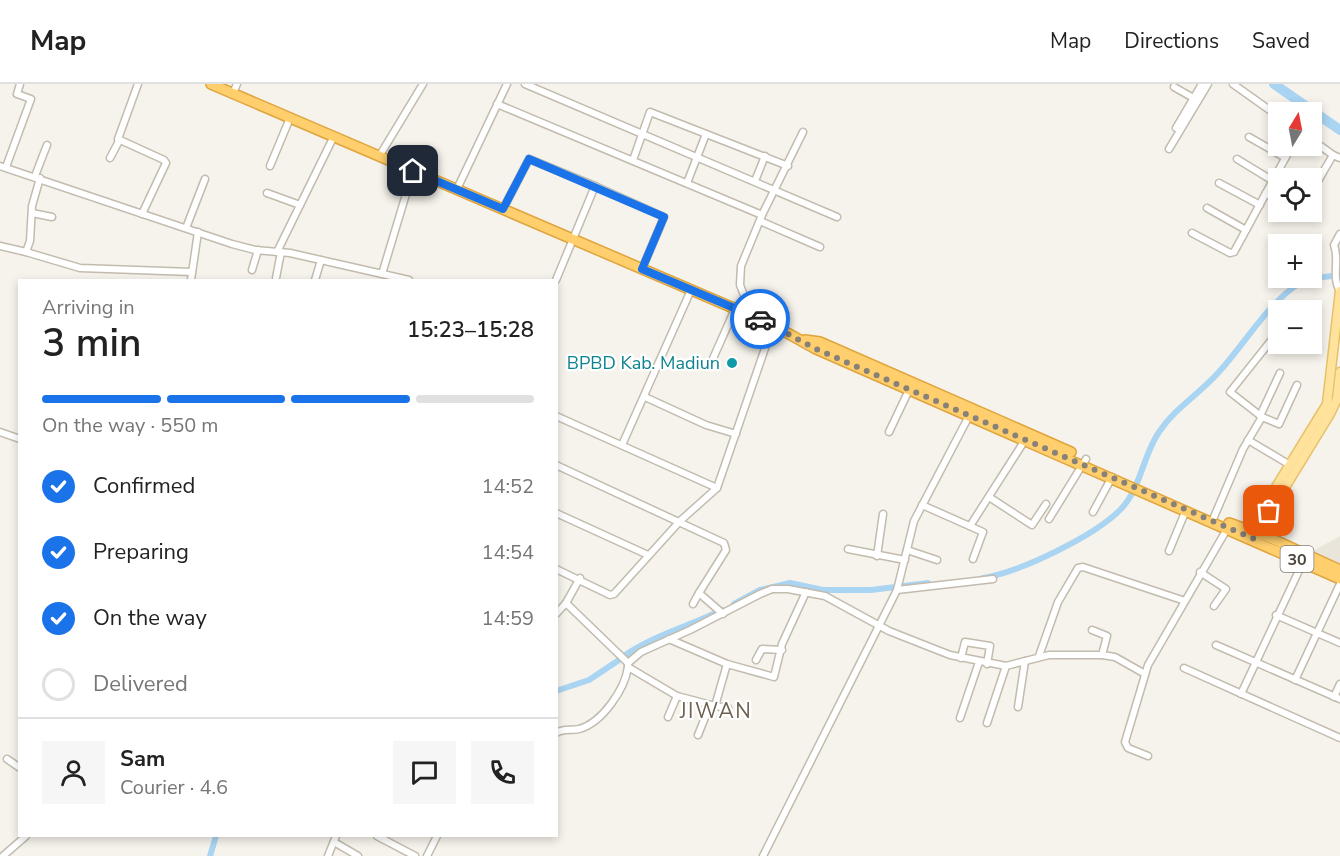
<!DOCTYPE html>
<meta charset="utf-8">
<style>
:root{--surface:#fff;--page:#f6f6f6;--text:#222;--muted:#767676;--line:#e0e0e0;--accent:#1a73e8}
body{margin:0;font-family:"Nunito Sans",sans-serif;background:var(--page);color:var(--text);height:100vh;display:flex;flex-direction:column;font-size:22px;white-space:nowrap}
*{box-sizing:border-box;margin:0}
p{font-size:20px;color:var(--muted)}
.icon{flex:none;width:33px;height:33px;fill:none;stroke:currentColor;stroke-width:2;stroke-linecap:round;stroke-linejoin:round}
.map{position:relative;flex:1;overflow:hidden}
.details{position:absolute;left:18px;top:195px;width:540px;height:558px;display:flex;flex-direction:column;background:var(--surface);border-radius:0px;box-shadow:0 3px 9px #0003}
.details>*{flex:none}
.needle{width:39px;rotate:10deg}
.tools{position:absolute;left:1268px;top:18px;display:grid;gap:12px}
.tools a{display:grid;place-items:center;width:54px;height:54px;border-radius:0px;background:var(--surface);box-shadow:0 3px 9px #0003;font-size:30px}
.pin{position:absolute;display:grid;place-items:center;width:51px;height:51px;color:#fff;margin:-26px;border-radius:12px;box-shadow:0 3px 9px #0006}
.courier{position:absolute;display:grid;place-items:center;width:60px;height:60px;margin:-30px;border:4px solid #1a73e8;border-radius:50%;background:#fff;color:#222;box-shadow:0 2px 8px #0007}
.summary em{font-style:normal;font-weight:600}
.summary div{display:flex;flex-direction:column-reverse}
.summary{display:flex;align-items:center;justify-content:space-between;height:102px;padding:0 24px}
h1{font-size:39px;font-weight:600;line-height:45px}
.bar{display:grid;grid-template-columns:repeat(4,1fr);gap:9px 6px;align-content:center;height:72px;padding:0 24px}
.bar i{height:8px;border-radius:4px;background:var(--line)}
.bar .on{background:var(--accent)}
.bar p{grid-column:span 4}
.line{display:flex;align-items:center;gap:15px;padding:0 24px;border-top:2px solid var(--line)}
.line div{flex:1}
.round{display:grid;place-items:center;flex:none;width:63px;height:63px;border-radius:0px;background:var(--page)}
ol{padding:0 24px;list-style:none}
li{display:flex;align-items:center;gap:18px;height:66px}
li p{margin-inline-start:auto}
li .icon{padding:6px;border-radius:50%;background:var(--accent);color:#fff;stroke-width:4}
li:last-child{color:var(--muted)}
li i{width:33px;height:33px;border:3px solid var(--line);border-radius:50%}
header{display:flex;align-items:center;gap:36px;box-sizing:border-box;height:84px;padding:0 30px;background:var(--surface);border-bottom:2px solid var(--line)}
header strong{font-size:28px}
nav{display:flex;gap:33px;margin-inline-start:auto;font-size:21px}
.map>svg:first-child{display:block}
</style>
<header>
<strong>Map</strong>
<nav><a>Map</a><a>Directions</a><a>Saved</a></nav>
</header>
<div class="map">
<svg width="1340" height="772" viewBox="0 0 1340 772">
<rect width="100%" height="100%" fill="#f6f3ec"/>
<path fill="#eae5da" d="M1340 452V481L1311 468Z"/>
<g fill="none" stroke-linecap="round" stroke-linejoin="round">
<g stroke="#a9d4f2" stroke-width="6">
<path d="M983 494C1020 488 1095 452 1121 425 1141 404 1143 371 1159 348 1175 324 1198 311 1217 290 1243 263 1268 218 1300 199 1310 193 1328 193 1340 191"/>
<path d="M734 520 760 506 790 499 823 506H871L928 499"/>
<path d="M624 572C654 551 690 542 722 526"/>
<path d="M556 607 589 596 619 576"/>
<path d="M210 772 216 752"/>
</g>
<path stroke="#a9d4f2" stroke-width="10" d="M1274 0 1340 46"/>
<defs>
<g id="minor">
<path d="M138 0 118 55 164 76 166 79 142 130"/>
<path d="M525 0 837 133"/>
<path d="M1233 0 1278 32"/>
<path d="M1174 3 1197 16"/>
<path d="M233 9 237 0"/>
<path d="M497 20 762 131"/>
<path d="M1176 44 1202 0"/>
<path d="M1249 53 1284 73"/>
<path d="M1311 55 1333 71"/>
<path d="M1169 65 1208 0"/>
<path d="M380 71 423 0"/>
<path d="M110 74 119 57"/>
<path d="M1237 75 1273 97"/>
<path d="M633 76 650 28 788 82"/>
<path d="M0 82 232 160 255 166 290 169 409 196"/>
<path d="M270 82 290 34"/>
<path d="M6 83 31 15 17 10 20 0"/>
<path d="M35 92 47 61"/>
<path d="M755 97 765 72"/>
<path d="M687 99 706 50"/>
<path d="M1219 99 1260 121"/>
<path d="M457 105 507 0"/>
<path d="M267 109 300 121"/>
<path d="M1266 109 1292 62"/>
<path d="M1311 109 1333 71 1340 74"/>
<path d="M1207 124 1246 146 1266 109 1278 117"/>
<path d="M503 125 529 75 595 102"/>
<path d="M32 129 52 133"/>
<path d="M760 137 820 163"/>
<path d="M186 144 205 95"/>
<path d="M1192 149 1230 169 1234 168 1246 146"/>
<path d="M1340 150 1334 161C1340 176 1331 193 1340 207"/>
<path d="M0 162 26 168 30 157 32 122 40 94"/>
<path d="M26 168 80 184 192 188"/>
<path d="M277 168 334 52"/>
<path d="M252 186 258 166"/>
<path d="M382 190 413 87"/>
<path d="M276 194 281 168"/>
<path d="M191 196 198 148"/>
<path d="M315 196 321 176"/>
<path d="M556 196 595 102 664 133 642 185"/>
<path d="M752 232 740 201 741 182 762 131 803 48"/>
<path d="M711 279 735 225"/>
<path d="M645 313 706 341 736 350"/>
<path d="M556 332 717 404"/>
<path d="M1260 332 1280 289"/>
<path d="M1262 333 1279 340 1297 301"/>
<path d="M0 348 20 355"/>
<path d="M889 348 909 306"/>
<path d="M1248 356 1290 381"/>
<path d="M622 361 691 206"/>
<path d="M556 381 724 459 726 466 699 509 723 530"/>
<path d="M989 413 1032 441 1046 420"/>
<path d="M922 421 983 448 973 475"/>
<path d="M1093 428 1112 393"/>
<path d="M556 429 648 471"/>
<path d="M1214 433 1243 365 1262 333 1230 308 1273 254"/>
<path d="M1049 435 1086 375"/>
<path d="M970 442 1025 356"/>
<path d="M848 465 905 476"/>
<path d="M907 466 937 476"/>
<path d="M1169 467 1186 426"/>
<path d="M877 472 883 430"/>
<path d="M556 485 610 511 614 510 680 437 717 404 773 241"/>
<path d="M1200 488 1226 505 1214 522"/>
<path d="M897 506 993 495"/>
<path d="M566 519 628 579"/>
<path d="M693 520 699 509"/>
<path d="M556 530 566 519 580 494"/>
<path d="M1276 531 1340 559"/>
<path d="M1092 546 1107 552 1102 571"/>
<path d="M669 555 727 580 774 593 782 560 806 508"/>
<path d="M1216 561 1340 615"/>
<path d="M1039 572 1058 518 1078 484 1083 483 1185 517"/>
<path d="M961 574 965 558 990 562 987 580"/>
<path d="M756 576 762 565 782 566"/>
<path d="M727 580 715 622 728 624"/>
<path d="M1184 584 1340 654"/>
<path d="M1295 596 1340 500"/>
<path d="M1241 610 1303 478"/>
<path d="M1334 613 1340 600"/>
<path d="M715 622 677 612 628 583V579L641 568 690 546 760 510 772 505H788L825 512 889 547 950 571 1006 582 1049 571H1102L1115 573 1145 590"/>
<path d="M1018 623 1025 577"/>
<path d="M668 633 677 612"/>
<path d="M960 634 979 578"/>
<path d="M987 639 1006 582"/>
<path d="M556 649C564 644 571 647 579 645 602 639 625 605 628 583"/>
<path d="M698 651 710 621"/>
<path d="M1148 672 1128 664 1125 658 1148 581 1227 445"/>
<path d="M7 675 20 684"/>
<path d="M377 752 415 772"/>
<path d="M334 758 358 772"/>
<path d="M3 772 26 752"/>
<path d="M328 772 336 752"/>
<path d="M427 772 437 752"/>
<path d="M763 772 897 506 914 437 969 332"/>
</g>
<g id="major">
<path d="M1247 450 1327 320 1340 207"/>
<path d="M1254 454 1330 330 1337 315 1340 288"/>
</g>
<g id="highway">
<path d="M211 0 773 241 816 265 1340 495"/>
<path d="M805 256 820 258 1071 368"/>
<path d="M1229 439 1268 453 1340 486"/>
</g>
</defs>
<use href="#minor" stroke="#c2bbae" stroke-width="9"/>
<use href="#major" stroke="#e6c16a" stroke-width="11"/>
<use href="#highway" stroke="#e0a43c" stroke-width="12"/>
<use href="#minor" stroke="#fff" stroke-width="6"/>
<use href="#major" stroke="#ffe39c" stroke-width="8"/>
<use href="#highway" stroke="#ffcf6e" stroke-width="9"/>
</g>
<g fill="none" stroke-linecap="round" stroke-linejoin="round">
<path stroke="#878178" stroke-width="6" stroke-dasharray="0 10.8" d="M760 235 816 265 1254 455 1269 427"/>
<path stroke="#1a73e8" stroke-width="8" d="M413 87 503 125 529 75 664 133 642 185 760 235"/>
</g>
<circle fill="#0f9aa8" stroke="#fff" stroke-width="2" cx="732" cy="279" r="6"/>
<g text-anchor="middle" stroke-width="4.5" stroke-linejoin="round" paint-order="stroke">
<rect fill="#fff" stroke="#817c74" stroke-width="1.5" x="1280.5" y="462" width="33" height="26" rx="4.5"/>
<g font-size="16" font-weight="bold" fill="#4b4439">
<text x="1297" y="481">30</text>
</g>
<g font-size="18" fill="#0d838f" stroke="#fff" text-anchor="end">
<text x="720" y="285">BPBD Kab. Madiun</text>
</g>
<g font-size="21" letter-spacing="1.5" fill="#6e6250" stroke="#fff">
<text x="716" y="634">JIWAN</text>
</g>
</g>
</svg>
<div class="tools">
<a><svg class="needle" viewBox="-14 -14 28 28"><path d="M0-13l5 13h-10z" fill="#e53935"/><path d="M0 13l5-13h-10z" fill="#767676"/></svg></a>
<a><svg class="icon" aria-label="locate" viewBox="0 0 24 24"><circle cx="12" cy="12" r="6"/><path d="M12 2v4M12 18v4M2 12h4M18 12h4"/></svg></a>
<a>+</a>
<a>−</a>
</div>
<div class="pin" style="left:1269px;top:427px;background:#ea580c"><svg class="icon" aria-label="bag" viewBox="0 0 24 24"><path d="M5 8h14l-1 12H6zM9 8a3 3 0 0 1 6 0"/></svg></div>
<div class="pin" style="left:413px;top:87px;background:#1f2937"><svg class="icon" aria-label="home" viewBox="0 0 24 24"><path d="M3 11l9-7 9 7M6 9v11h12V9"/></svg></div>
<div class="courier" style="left:760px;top:235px"><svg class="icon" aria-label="car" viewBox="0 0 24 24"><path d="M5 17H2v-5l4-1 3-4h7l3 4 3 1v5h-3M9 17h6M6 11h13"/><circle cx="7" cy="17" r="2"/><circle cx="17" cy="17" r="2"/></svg></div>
<section class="details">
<div class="summary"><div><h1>3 min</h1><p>Arriving in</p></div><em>15:23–15:28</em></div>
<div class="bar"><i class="on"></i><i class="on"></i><i class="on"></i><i></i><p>On the way · 550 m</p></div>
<ol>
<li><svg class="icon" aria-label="check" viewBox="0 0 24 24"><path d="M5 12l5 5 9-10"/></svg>Confirmed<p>14:52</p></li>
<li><svg class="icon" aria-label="check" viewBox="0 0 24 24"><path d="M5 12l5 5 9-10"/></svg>Preparing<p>14:54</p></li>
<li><svg class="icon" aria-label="check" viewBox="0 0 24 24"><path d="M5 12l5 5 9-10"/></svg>On the way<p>14:59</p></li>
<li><i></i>Delivered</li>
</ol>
<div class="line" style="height:108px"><a class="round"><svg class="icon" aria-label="person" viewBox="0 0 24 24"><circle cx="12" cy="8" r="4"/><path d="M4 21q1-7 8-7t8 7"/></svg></a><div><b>Sam</b><p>Courier · 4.6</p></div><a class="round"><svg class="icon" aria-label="chat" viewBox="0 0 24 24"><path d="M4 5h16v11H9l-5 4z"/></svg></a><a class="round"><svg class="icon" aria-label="phone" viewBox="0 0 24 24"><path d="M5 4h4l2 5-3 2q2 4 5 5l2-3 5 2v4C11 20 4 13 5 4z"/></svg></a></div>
</section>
</div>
